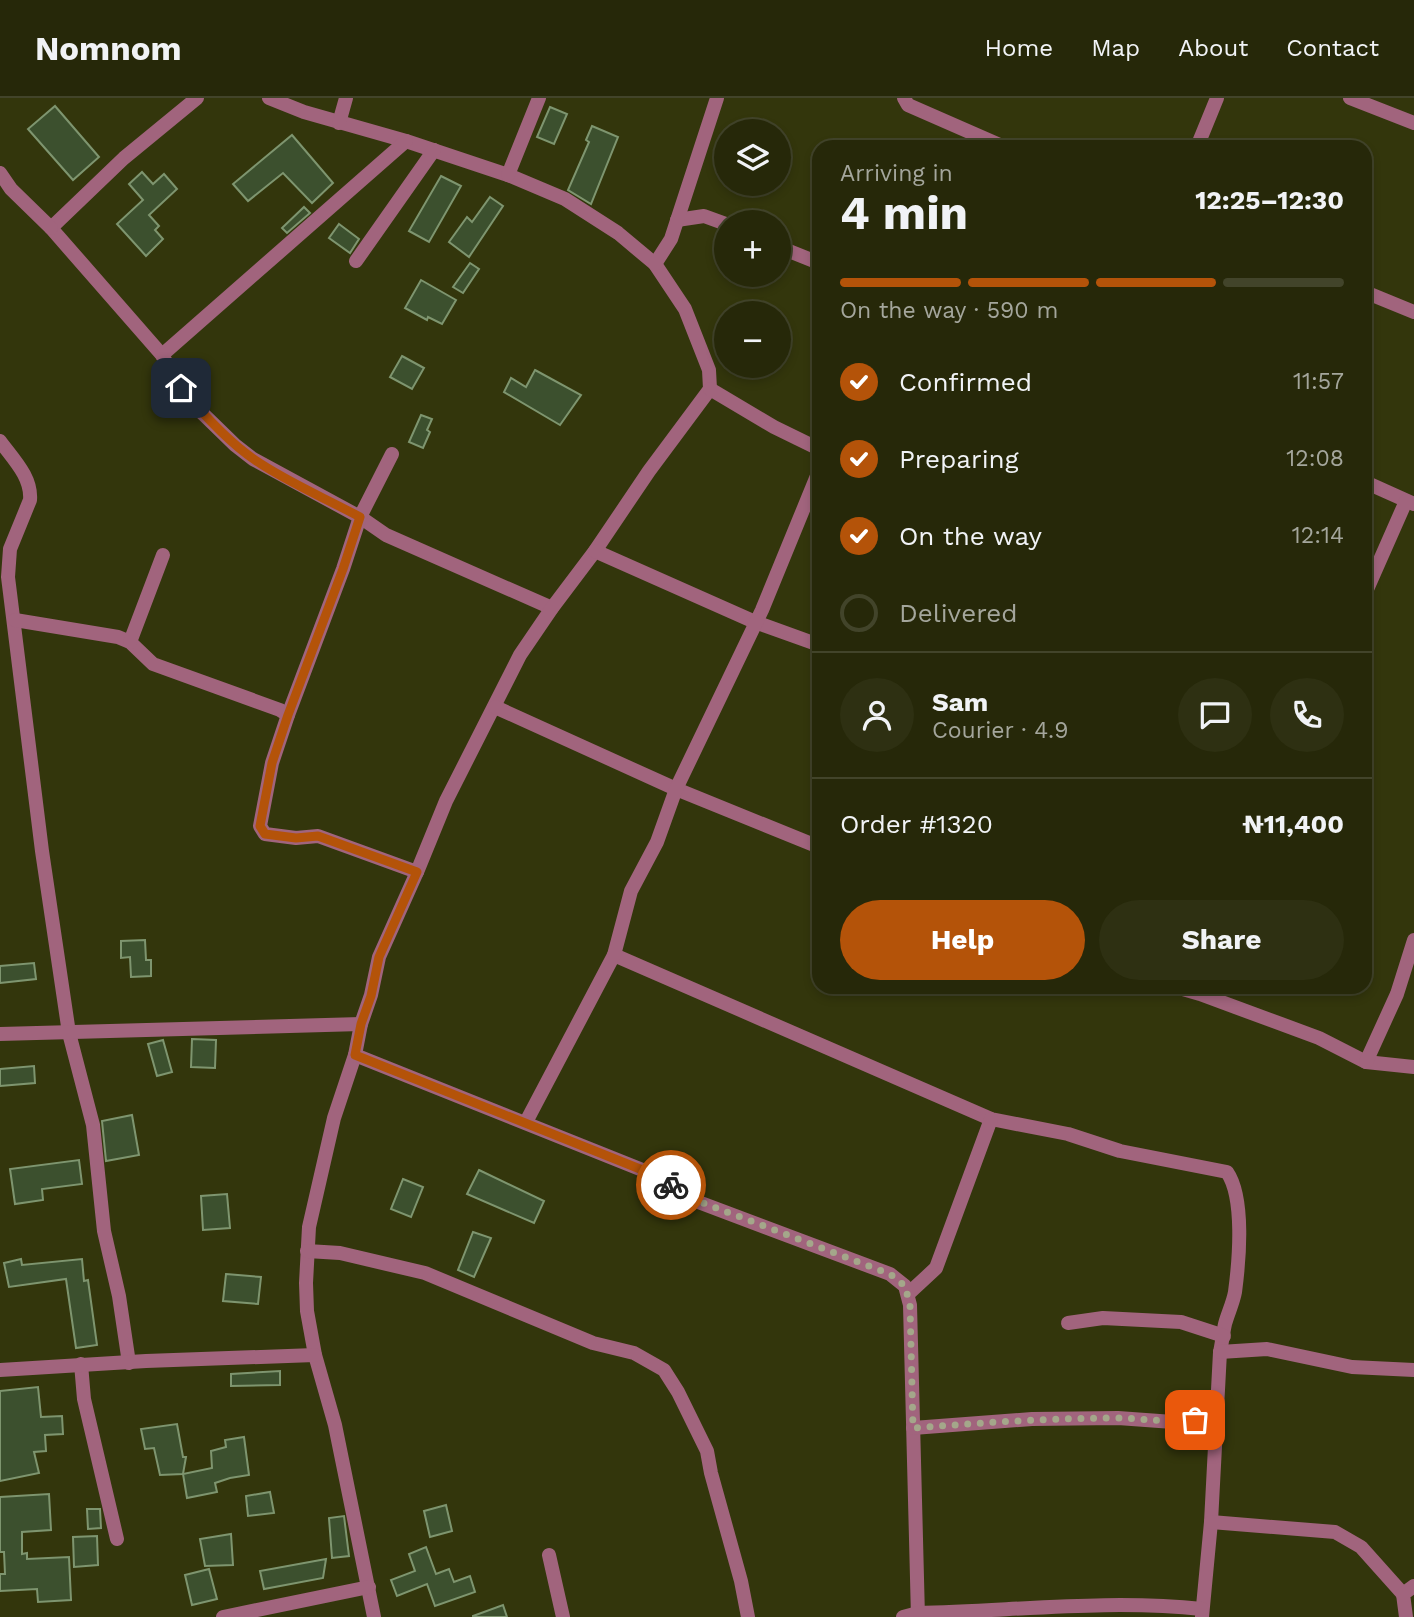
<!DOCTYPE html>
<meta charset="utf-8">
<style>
:root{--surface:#262809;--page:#2e3012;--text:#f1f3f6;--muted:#a4a69c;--line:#42442a;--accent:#b45309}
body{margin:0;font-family:"Work Sans",sans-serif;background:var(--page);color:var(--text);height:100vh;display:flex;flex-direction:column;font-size:26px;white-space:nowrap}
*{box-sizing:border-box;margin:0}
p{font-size:23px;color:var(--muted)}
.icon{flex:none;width:38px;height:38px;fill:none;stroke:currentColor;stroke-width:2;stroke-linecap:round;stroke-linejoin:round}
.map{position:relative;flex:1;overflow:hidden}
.drawer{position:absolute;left:812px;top:42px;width:560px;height:854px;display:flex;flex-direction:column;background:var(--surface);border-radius:21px;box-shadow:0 4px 10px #0003,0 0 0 2px var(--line)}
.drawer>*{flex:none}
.tools{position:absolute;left:714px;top:21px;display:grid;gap:14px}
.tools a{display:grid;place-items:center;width:77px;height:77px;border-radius:50%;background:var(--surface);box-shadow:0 4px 10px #0003,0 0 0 2px var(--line);font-size:35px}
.pin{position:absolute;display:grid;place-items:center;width:60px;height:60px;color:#fff;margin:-30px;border-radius:14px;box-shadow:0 4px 10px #0006}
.courier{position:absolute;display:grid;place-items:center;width:70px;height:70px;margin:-35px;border:5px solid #b45309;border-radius:50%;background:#fff;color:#222;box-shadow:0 2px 9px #0007}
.summary em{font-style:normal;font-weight:700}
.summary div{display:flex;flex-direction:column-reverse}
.summary{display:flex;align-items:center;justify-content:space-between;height:119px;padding:0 28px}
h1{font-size:46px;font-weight:700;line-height:52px}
.bar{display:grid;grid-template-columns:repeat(4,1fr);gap:10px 7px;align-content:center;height:84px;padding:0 28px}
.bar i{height:9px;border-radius:5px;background:var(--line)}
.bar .on{background:var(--accent)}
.bar p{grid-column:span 4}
.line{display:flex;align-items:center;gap:18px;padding:0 28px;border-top:2px solid var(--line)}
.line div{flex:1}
.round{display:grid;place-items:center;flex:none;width:74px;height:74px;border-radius:37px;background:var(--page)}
ol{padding:0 28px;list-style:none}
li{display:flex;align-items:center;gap:21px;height:77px}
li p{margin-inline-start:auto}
li .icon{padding:7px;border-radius:50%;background:var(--accent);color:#fff;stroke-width:4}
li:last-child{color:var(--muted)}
li i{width:38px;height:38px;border:4px solid var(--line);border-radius:50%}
.cta{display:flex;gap:14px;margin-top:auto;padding:14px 28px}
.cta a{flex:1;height:80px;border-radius:42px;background:var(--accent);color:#fff;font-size:28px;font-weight:700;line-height:80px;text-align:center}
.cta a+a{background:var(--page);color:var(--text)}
header{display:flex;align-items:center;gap:42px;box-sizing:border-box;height:98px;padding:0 35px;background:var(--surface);border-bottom:2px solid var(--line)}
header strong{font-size:33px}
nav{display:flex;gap:38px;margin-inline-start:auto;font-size:24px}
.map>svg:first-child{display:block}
</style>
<header>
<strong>Nomnom</strong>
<nav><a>Home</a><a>Map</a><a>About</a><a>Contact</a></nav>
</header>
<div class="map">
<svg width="1414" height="1519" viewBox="0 0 1414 1519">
<rect width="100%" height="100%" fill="#33360c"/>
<g fill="#3c502e" stroke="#7e956f" stroke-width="2">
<path d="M55 8 99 59 73 82 28 31Z"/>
<path d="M550 9 567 16 554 46 537 39Z"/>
<path d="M592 28 618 39 591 106 568 92 589 44 586 42Z"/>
<path d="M292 37 333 85 312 105 283 75 248 103 233 86Z"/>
<path d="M142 74 153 86 164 76 177 91 149 117 159 128 155 132 163 141 146 158 117 126 143 102 129 86Z"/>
<path d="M441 78 461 88 429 144 409 133Z"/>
<path d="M490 99 503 108 469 159 449 144 467 119 472 124Z"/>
<path d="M304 109 310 115 287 135 282 130Z"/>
<path d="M339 126 359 141 350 155 329 140Z"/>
<path d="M470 165 479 171 463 195 453 189Z"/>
<path d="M421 182 456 202 442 226 428 219 427 222 405 210Z"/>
<path d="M402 258 424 270 412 291 390 279Z"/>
<path d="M535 272 581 297 560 327 504 294 511 280 526 289Z"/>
<path d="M421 317 432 321 427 332 430 334 423 350 409 344Z"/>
<path d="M145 842 146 862H151V878L131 879 130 859 121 860V843Z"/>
<path d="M34 865 36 881 0 885V868Z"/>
<path d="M192 941 216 942 215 970 191 969Z"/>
<path d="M163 942 172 974 157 978 148 946Z"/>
<path d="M34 968 35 985 0 988V971Z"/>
<path d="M132 1017 139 1057 106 1063 102 1023Z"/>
<path d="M79 1062 82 1086 42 1091 43 1102 15 1106 10 1071Z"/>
<path d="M479 1072 544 1103 534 1125 467 1096Z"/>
<path d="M403 1081 423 1089 411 1119 391 1111Z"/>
<path d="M227 1096 230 1130 203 1132 201 1098Z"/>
<path d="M473 1134 491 1140 474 1179 458 1172Z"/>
<path d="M21 1161 22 1167 82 1161 84 1183 88 1182 97 1247 76 1250 66 1181 9 1189 4 1165Z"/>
<path d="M226 1176 261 1179 258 1206 223 1203Z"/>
<path d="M280 1273V1287L231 1288V1276Z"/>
<path d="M38 1289 41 1319 62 1318 63 1336 45 1337 46 1353 34 1354 39 1375 0 1383V1293Z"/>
<path d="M177 1326 183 1359H186L183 1376 160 1377 154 1350 145 1351 141 1331Z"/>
<path d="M244 1339 249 1377 230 1380 215 1385 217 1394 187 1400 183 1376 212 1370 211 1353 226 1349 225 1342Z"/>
<path d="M270 1394 274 1415 248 1418 246 1398Z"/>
<path d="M49 1396 51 1432 22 1434V1456L27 1455V1461L69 1459 71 1502 38 1504 37 1491 0 1493V1476H5L4 1454H0V1399Z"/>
<path d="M446 1407 452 1433 430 1439 424 1413Z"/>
<path d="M87 1411H100L101 1430 88 1431Z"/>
<path d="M344 1418 349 1458 332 1460 329 1420Z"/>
<path d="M231 1436 233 1467 205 1468 200 1441Z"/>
<path d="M97 1438 98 1467 74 1469 73 1439Z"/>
<path d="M426 1449 436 1476 449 1471 454 1484 470 1478 475 1494 435 1508 427 1486 397 1498 391 1482 415 1473 409 1456Z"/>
<path d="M326 1461 323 1480 264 1491 260 1473Z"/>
<path d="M209 1471 217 1501 192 1507 185 1477Z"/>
<path d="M503 1507 507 1519H473V1518Z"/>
</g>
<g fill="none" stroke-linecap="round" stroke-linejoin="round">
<g stroke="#a1647d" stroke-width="14">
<path d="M197 0 124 60 51 130 162 257 181 290 197 310 235 347 253 361 360 419 386 437 552 510"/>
<path d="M269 0 304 14 406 43 508 77 565 101 618 135 655 166 685 211 709 272 710 291 649 373 595 453 552 510 520 557 446 703 417 774 379 859 371 897 361 926 355 957 334 1020 309 1129 306 1185 307 1213 315 1257 335 1327 374 1519"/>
<path d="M904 0 908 7 1004 49"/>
<path d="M1350 0 1414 25"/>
<path d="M339 25 346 0"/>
<path d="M1197 49 1217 0"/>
<path d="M0 75 11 91 51 130"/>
<path d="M508 77 539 0"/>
<path d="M677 122 704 118 726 126"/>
<path d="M779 149 819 165"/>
<path d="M356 163 434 52"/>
<path d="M655 166 671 141 717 0"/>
<path d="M1365 194 1414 214"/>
<path d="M162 257 406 43"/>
<path d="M710 291 774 329 819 351"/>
<path d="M0 343C13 361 32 379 30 402L10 451 8 479 42 753 69 935 93 1027 104 1133 119 1198 129 1265"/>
<path d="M392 356 360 419 343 471 288 617 272 665 260 728 265 736 296 740 318 738 417 774"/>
<path d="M1365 384 1414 406"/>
<path d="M595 453 755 524 819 547"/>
<path d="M1365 496 1406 403"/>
<path d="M15 522 118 539 130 544 153 566 280 612 288 617"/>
<path d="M130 544 163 457"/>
<path d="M495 609 676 691 819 749"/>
<path d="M614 857 991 1021 1068 1036 1120 1053 1227 1074C1245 1100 1239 1164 1235 1194 1233 1205 1228 1215 1225 1226 1223 1235 1222 1245 1220 1254L1211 1424 1202 1519"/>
<path d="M1176 889 1200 896 1319 940 1366 964 1414 969"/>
<path d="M0 936 361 926"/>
<path d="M355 957 660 1079 693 1102 890 1176 905 1188 910 1207 918 1519"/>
<path d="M1366 964 1397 896 1414 842"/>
<path d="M526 1024 614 857 631 793 657 744 676 691 762 512 819 373"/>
<path d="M307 1153 340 1155 425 1175 593 1245 634 1255 664 1272 678 1294 707 1353 711 1375 741 1483 748 1519"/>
<path d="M908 1196 936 1170 991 1021"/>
<path d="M1068 1225 1103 1220 1181 1224 1224 1238"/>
<path d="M1220 1254 1267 1251 1352 1269 1414 1272"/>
<path d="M81 1266 84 1301 117 1441"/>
<path d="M0 1272 146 1263 315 1257"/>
<path d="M913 1330 1032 1321 1118 1320 1173 1324 1218 1319"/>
<path d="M1211 1424 1335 1434 1361 1449 1403 1496"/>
<path d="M549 1457 563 1519"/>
<path d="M223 1519 369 1489"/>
<path d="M903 1519 918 1515C1012 1513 1108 1501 1202 1511"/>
<path d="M1406 1519 1403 1496 1414 1488"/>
</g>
</g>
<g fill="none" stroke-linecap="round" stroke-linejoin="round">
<path stroke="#a4a78a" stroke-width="7" stroke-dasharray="0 12.6" d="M671 1087 693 1101 890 1176 905 1188 910 1207 913 1330C980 1325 1047 1320 1114 1320 1143 1320 1165 1325 1195 1322"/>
<path stroke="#b45309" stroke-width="9" d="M181 290C202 315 227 343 255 362 287 384 325 400 360 419L343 471 288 617 272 665 260 728 265 736 296 740 318 738 417 774 379 859 371 898 361 926 355 957 660 1079 671 1087"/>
</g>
</svg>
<div class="tools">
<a><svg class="icon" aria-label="layers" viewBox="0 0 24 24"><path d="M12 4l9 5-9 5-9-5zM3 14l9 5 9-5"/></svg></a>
<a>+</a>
<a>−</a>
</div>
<div class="pin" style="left:1195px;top:1322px;background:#ea580c"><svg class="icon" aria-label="bag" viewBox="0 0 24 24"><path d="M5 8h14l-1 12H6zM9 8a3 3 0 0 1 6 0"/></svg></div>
<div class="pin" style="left:181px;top:290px;background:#1f2937"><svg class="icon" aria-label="home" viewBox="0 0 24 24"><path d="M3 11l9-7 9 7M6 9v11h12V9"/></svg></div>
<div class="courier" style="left:671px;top:1087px"><svg class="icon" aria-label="bike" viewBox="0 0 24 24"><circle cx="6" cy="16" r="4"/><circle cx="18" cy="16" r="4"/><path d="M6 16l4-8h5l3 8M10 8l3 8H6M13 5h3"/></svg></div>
<section class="drawer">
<div class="summary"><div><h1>4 min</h1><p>Arriving in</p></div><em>12:25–12:30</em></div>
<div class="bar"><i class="on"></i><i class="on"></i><i class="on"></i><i></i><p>On the way · 590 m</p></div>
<ol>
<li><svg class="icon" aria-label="check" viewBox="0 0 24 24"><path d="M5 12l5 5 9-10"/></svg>Confirmed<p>11:57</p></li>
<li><svg class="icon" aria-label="check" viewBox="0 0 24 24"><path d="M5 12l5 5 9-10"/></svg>Preparing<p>12:08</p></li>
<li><svg class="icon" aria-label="check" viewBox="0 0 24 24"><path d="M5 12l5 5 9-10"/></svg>On the way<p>12:14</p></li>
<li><i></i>Delivered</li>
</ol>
<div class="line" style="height:126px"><a class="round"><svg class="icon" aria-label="person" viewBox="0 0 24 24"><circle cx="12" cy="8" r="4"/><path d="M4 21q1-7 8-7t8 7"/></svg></a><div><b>Sam</b><p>Courier · 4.9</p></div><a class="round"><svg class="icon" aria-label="chat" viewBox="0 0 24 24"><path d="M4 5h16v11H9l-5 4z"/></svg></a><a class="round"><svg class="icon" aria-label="phone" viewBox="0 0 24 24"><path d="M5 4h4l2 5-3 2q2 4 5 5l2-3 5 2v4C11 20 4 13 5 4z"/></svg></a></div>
<div class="line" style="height:91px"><div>Order #1320</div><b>₦11,400</b></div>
<div class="cta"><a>Help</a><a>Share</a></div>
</section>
</div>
